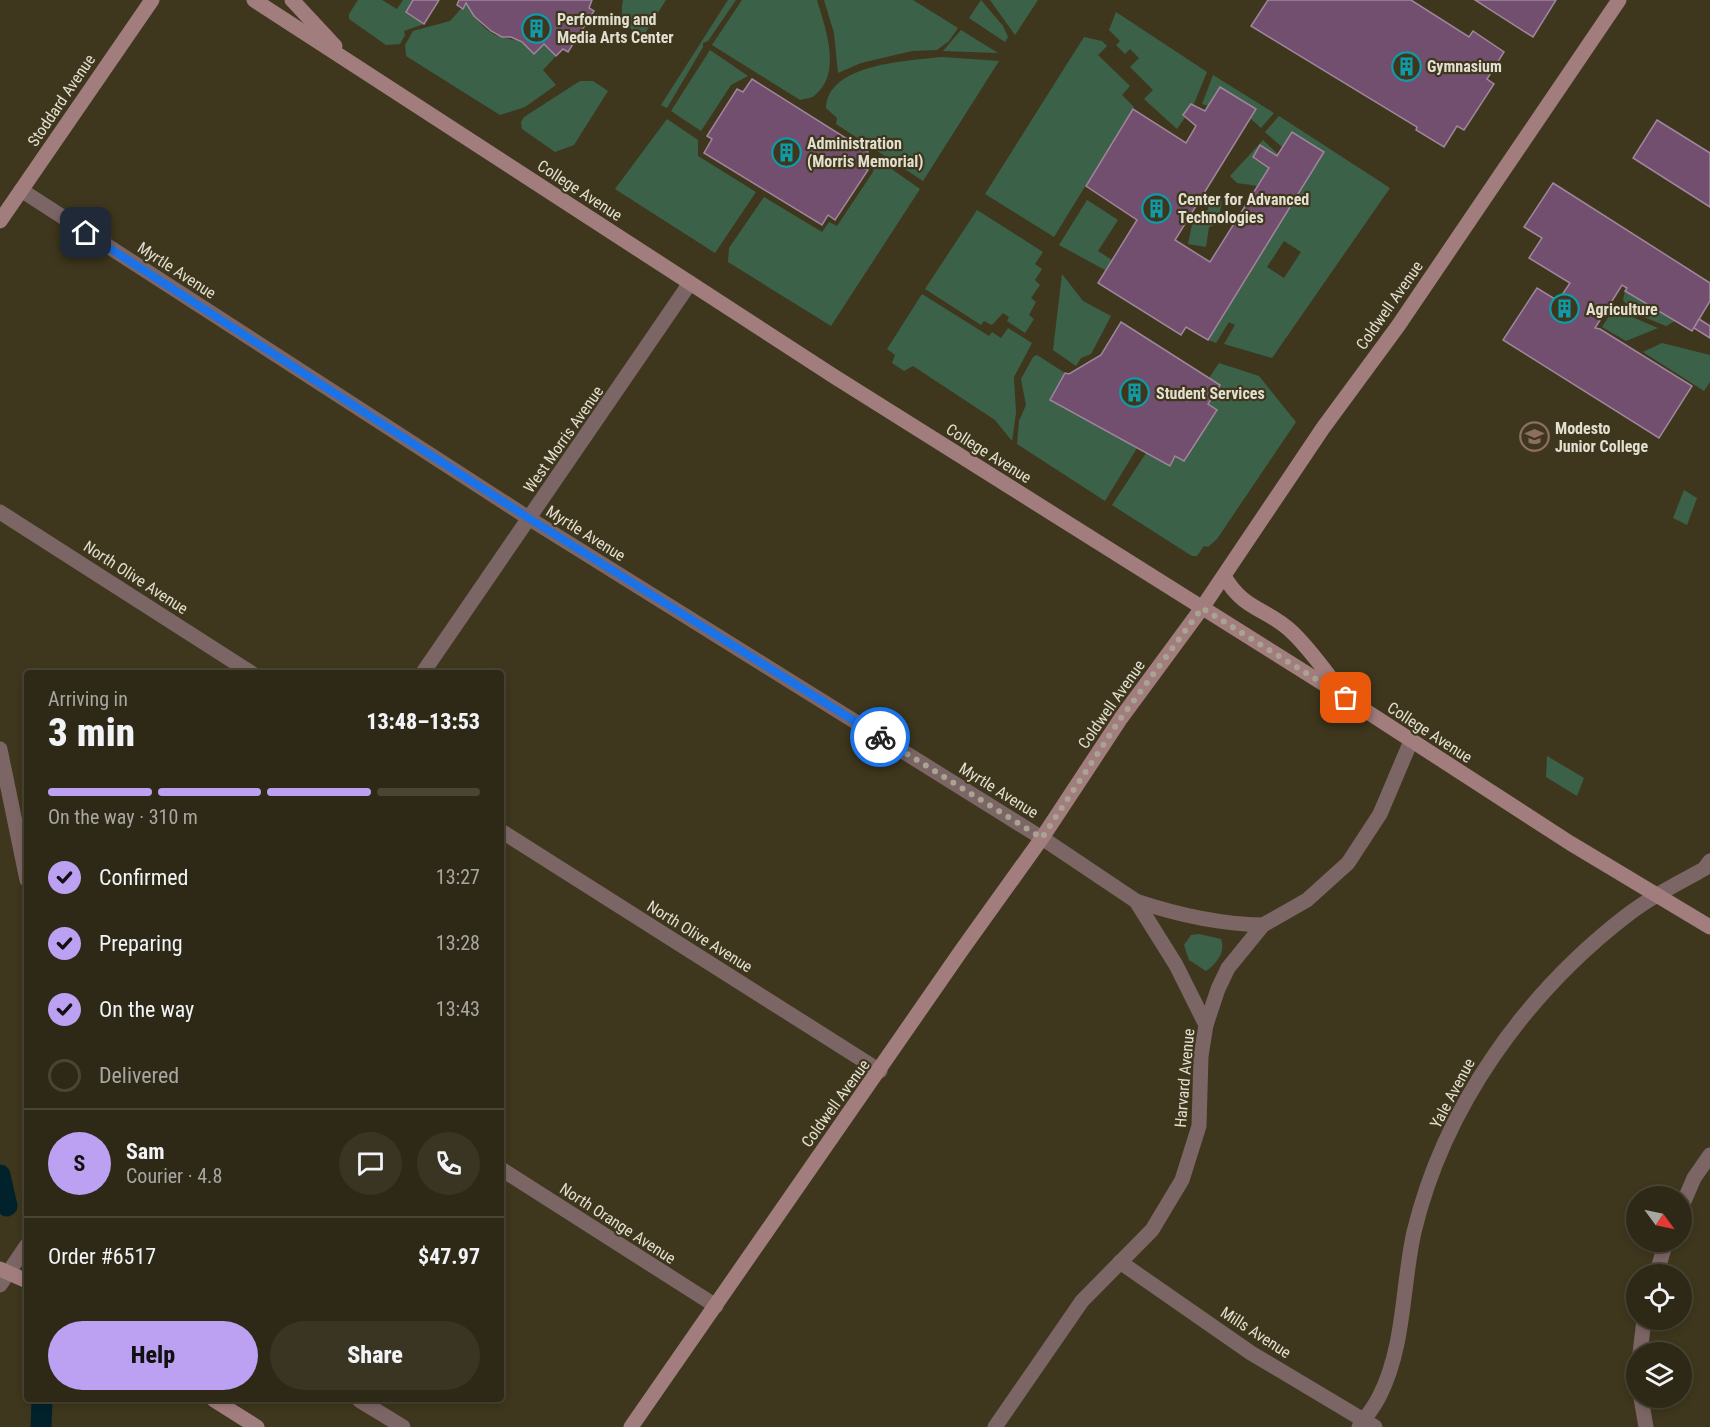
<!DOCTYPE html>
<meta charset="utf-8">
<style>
:root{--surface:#2e2916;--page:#3a3523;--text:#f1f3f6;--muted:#a7a6a1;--line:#494535;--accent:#bca0f2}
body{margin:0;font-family:"Roboto Condensed",sans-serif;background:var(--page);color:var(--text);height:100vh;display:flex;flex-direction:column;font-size:22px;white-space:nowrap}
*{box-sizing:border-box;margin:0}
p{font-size:20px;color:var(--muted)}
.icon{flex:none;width:33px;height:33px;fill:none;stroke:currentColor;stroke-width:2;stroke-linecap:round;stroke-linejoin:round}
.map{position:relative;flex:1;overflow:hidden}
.panel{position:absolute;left:24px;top:670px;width:480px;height:732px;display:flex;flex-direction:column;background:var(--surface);border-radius:6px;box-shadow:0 3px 9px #0003,0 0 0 2px var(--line)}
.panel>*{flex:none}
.needle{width:39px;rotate:123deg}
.tools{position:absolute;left:1626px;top:1186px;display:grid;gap:12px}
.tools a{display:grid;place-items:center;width:66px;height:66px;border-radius:50%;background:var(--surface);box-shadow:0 3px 9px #0003,0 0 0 2px var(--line);font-size:30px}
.pin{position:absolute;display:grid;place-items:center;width:51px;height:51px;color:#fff;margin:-26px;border-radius:12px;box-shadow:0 3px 9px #0006}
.courier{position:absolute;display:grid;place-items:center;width:60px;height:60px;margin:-30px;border:4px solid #1a73e8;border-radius:50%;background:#fff;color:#222;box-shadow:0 2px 8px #0007}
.overview em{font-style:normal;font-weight:800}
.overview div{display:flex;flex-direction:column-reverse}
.overview{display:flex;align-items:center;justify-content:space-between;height:102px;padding:0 24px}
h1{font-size:39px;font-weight:800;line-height:45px}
.bar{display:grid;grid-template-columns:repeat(4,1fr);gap:9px 6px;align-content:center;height:72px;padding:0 24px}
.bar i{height:8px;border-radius:4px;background:var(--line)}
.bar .active{background:var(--accent)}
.bar p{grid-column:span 4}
.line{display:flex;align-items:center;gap:15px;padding:0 24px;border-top:2px solid var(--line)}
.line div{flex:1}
.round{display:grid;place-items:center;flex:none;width:63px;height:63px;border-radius:32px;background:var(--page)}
ol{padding:0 24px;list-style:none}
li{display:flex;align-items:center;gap:18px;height:66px}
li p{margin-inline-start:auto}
li .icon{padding:6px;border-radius:50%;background:var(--accent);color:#111;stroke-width:4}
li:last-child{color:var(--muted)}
li i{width:33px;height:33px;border:3px solid var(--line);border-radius:50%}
.button{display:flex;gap:12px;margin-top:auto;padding:12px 24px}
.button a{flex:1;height:69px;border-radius:36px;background:var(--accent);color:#111;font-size:24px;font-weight:800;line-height:69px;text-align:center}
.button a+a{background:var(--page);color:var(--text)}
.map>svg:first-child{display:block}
</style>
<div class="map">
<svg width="1710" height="1427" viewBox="0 0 1710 1427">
<rect width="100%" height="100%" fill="#3e371d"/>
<g fill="#3b6249" fill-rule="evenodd">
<path d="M358 0H382L397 9 403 0H413L406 12 424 24 404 31 405 35 400 44 386 45 349 19V14Z"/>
<path d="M623 0H666L644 35C626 30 619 18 623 0Z"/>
<path d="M728 0H736L708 41 703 43V47L667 108 661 105Z"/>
<path d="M742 0H817C825 28 843 73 814 96 810 99 805 98 800 100L712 45Z"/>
<path d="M824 0H913L958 28 949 41 937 50 912 51 861 63 838 73 834 33Z"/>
<path d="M981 0 1003 26 1008 37 1005 42 969 18Z"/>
<path d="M990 0H1038L1015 35Z"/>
<path d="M466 3C474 16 485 33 501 37 518 41 521 40 534 54L544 44 556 56 543 70 556 85 525 107 500 115 406 56 405 45 413 31 450 21Z"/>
<path d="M1116 12 1207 72 1193 106 1177 129 1144 99 1153 90 1130 67 1139 58 1130 49 1125 54 1116 45 1120 41 1109 30Z"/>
<path d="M961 30 998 53 943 51Z"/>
<path d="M1084 37 1102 41 1107 46 1098 55 1130 86 1122 95 1134 107 1054 237 985 194Z"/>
<path d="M710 50 748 76 731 85 701 131 671 111Z"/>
<path d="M942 57 999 61 923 181 836 124 837 118 826 108C828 63 909 61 942 57Z"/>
<path d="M1213 75 1274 113 1261 128 1250 118 1256 109 1220 87 1208 106 1202 104Z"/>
<path d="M580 81H593L608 91 574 145 555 152 522 129 521 122 524 117Z"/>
<path d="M1279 116 1390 188 1272 358 1224 344 1235 325 1229 322 1216 343 1208 340 1324 153 1292 132 1282 147 1265 132ZM1284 241 1301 252 1284 278 1267 267Z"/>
<path d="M667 119 698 140V156L756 192 715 253 615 189Z"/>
<path d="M1263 140 1278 154 1277 156 1260 145 1253 158 1269 168 1258 186 1237 183 1230 176Z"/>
<path d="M876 158 920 189 831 326 728 262 729 248 764 197 822 232 829 222 837 226 873 172Z"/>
<path d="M1209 199 1222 201 1218 224 1209 227 1206 247 1188 244 1193 220 1200 222 1202 210H1208Z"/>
<path d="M1087 200 1118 220 1098 251 1112 260 1105 270 1059 245Z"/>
<path d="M977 210 1043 252 1035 264 1042 269 1035 280 1040 285 1031 298 1036 302 1029 315 1034 319 1025 333 1007 321 1009 317 1003 313 992 325 984 321 981 325 925 289Z"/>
<path d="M1062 274 1083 301 1111 316 1091 354 1081 358 1076 366 1053 350Z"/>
<path d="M1625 291 1675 321 1666 326 1634 313 1623 300Z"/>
<path d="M922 294 989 336 992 332 1001 338 1008 328 1032 343 1014 377 1016 413 1012 441 995 420 913 366 904 371 892 363 895 355 887 349Z"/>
<path d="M1618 307 1625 314 1658 328 1626 341 1602 327 1613 310Z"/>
<path d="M1662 343 1710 355V382L1704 391 1643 352Z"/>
<path d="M1037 355 1065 373 1051 401 1137 448 1105 501 1017 444 1019 421 1026 405 1021 379 1033 357Z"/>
<path d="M1219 363 1259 376 1296 422 1217 539 1208 547 1204 546 1197 556H1192L1112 505 1146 453 1170 465 1175 456 1184 461 1216 410 1208 404 1220 385 1209 378Z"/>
<path d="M1684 490 1697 498 1687 525 1673 518Z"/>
<path d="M1547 756 1584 778 1577 796 1546 777Z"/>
<path d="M1199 934 1221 939C1226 952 1216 964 1206 971L1189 960 1184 945 1191 935Z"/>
</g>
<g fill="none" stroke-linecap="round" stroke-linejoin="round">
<g stroke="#01222a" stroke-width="21">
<path d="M0 1175 7 1206"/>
<path d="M41 1427 42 1400"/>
</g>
</g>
<g fill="#724e6f" stroke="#9f869c" stroke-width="1.5">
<path d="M413 0H439L424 24 406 12Z"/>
<path d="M459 0H592L589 8 594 11 568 52 563 49 556 56 544 44 534 54 522 42 511 37H502L491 31 474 16 466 3 463 9 457 5Z"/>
<path d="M1268 0H1411L1469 37 1473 31 1504 52 1487 79 1494 84 1464 130 1457 126 1444 147 1416 130 1417 127 1251 26Z"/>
<path d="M1475 0H1556L1533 37Z"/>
<path d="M752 79 868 152 860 165 868 170 835 220 828 215 822 225 704 153 712 139 707 136 737 89 743 92Z"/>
<path d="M1220 87 1256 109 1175 240 1210 262 1269 168 1253 157 1260 145 1277 156 1292 132 1324 152 1208 340 1186 327 1181 335 1098 283 1137 220 1086 186 1133 109 1186 143 1196 126 1183 115 1191 104 1205 111Z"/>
<path d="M1657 120 1710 153V207L1633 158Z"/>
<path d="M1553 183 1710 283V301L1692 331 1625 291 1627 288 1622 285 1595 328 1600 329 1692 386 1659 438 1503 340 1537 288 1558 301 1570 283 1529 258 1542 238 1524 227Z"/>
<path d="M1699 319 1710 326V338L1694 328Z"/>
<path d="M1121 322 1220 385 1208 404 1217 410 1184 461 1175 456 1170 466 1050 400 1065 373 1069 374 1101 355Z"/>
</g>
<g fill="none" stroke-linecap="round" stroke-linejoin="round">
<g stroke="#7c6565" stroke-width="15">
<path d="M21 190 530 519 1042 838 1136 901 1176 965 1206 1025"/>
<path d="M0 512 253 674"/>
<path d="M422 674 690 283"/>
<path d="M0 749 27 880"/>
<path d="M501 831 880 1071"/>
<path d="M1136 901C1178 915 1218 924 1263 925"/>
<path d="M501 1169 716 1306"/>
<path d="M1682 1206 1694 1178 1710 1155"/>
<path d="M1120 1262 1251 1353 1375 1427"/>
<path d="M1656 1275 1666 1242"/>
<path d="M0 1285 27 1245"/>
<path d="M1640 1353 1644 1320"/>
<path d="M1641 1398 1646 1427"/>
<path d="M359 1400 403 1427"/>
<path d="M995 1427 1082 1301 1152 1230 1182 1180 1199 1126 1201 1056 1206 1025 1218 989 1228 968 1263 925 1307 900 1348 863 1380 814 1411 741"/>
<path d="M1359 1427C1366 1417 1374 1407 1379 1397 1405 1347 1402 1285 1414 1232 1444 1107 1525 994 1626 916 1649 898 1678 883 1704 869L1710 861"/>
</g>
<g stroke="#a27d7e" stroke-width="15">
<path d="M254 0 835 377 1346 698 1570 843 1710 927"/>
<path d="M292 0 335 46"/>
<path d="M0 221 152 0"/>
<path d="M1224 576C1244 611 1267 608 1292 632 1310 649 1325 671 1340 690"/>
<path d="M0 1269 27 1281"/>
<path d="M214 1400 257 1427"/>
<path d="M631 1427 961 951 1042 838 1121 718 1202 608 1323 428 1398 326 1619 0"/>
</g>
</g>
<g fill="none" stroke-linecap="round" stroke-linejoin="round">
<path stroke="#a9a491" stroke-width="6" stroke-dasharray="0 10.8" d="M880 737 1042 838 1121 718 1202 608 1346 698"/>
<path stroke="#1a73e8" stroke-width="8" d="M86 233 530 519 880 737"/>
</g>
<defs>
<symbol id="building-ring" viewBox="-11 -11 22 22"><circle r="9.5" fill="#3e371d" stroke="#0f9aa8" stroke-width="1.5"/><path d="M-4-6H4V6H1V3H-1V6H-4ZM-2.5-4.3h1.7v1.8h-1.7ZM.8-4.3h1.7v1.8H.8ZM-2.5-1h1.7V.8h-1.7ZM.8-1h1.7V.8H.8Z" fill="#0f9aa8"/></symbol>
<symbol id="university-ring" viewBox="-11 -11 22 22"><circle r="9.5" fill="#3e371d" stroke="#8d6e63" stroke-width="1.5"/><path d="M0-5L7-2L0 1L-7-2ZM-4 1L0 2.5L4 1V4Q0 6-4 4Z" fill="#8d6e63"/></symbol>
</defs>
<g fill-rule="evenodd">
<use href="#building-ring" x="520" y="12" width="33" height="33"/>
<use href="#building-ring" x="1390" y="50" width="33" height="33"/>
<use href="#building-ring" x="770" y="136" width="33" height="33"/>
<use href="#building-ring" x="1140" y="192" width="33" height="33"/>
<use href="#building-ring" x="1548" y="292" width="33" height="33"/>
<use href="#building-ring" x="1118" y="376" width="33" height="33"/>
<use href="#university-ring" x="1518" y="420" width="33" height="33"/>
</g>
<g text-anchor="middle" stroke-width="4.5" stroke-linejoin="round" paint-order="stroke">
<g font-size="16" font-weight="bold" fill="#e3dfd0" stroke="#3e371d" text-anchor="start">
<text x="557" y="25">Performing and<tspan x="557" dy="18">Media Arts Center</tspan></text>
<text x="1427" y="72">Gymnasium</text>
<text x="807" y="149">Administration<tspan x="807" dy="18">(Morris Memorial)</tspan></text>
<text x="1178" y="205">Center for Advanced<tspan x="1178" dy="18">Technologies</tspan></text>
<text x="1586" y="315">Agriculture</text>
<text x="1156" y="399">Student Services</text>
<text x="1555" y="434">Modesto<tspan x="1555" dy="18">Junior College</tspan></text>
</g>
<g font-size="16" fill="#e3dfd0" stroke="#3e371d">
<text transform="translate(61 100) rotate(-56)" y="6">Stoddard Avenue</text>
<text transform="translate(580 190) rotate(33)" y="6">College Avenue</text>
<text transform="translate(177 270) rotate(33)" y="6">Myrtle Avenue</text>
<text transform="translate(1389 305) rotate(-55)" y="6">Coldwell Avenue</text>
<text transform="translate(563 439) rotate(-55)" y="6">West Morris Avenue</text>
<text transform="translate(989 453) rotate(32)" y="6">College Avenue</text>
<text transform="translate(586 533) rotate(32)" y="6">Myrtle Avenue</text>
<text transform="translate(136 577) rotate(33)" y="6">North Olive Avenue</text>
<text transform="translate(1111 704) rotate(-55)" y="6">Coldwell Avenue</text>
<text transform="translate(1430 732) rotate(33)" y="6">College Avenue</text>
<text transform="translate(999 790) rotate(32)" y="6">Myrtle Avenue</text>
<text transform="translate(700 936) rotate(32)" y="6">North Olive Avenue</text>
<text transform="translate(1184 1078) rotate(-85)" y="6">Harvard Avenue</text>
<text transform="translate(1452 1093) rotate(-62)" y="6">Yale Avenue</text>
<text transform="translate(835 1103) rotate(-54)" y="6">Coldwell Avenue</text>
<text transform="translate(618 1223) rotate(33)" y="6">North Orange Avenue</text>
<text transform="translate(1256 1332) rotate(33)" y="6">Mills Avenue</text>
</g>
</g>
</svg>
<div class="tools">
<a><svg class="needle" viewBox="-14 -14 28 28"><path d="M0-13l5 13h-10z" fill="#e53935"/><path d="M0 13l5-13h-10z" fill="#a7a6a1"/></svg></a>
<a><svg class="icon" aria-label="locate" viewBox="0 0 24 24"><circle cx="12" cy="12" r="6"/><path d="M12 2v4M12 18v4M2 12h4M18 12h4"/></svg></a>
<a><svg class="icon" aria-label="layers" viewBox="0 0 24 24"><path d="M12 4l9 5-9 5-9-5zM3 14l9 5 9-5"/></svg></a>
</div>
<div class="pin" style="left:1346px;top:698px;background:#ea580c"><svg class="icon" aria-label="bag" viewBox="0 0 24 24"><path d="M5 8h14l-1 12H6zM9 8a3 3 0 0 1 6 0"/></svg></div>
<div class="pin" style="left:86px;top:233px;background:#1f2937"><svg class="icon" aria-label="home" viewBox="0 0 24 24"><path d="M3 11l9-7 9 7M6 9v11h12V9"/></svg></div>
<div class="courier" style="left:880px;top:737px"><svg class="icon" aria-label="bike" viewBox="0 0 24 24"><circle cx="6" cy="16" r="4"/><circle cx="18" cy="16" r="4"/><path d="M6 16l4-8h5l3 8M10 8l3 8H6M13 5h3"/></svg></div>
<section class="panel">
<div class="overview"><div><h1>3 min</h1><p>Arriving in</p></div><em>13:48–13:53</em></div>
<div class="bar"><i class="active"></i><i class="active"></i><i class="active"></i><i></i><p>On the way · 310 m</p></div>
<ol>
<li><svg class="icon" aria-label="check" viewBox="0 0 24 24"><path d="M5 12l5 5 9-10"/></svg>Confirmed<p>13:27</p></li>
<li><svg class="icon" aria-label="check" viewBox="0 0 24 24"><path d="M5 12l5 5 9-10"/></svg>Preparing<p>13:28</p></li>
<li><svg class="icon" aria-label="check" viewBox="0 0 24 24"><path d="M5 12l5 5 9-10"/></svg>On the way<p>13:43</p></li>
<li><i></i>Delivered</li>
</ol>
<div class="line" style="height:108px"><b class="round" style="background:var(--accent);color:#111">S</b><div><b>Sam</b><p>Courier · 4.8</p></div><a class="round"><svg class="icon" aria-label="chat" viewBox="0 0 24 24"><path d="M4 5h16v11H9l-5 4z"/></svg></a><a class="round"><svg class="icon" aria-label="phone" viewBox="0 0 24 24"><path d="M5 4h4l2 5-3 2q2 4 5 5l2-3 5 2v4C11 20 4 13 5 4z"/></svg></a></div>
<div class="line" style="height:78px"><div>Order #6517</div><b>$47.97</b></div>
<div class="button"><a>Help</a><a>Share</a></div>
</section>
</div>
